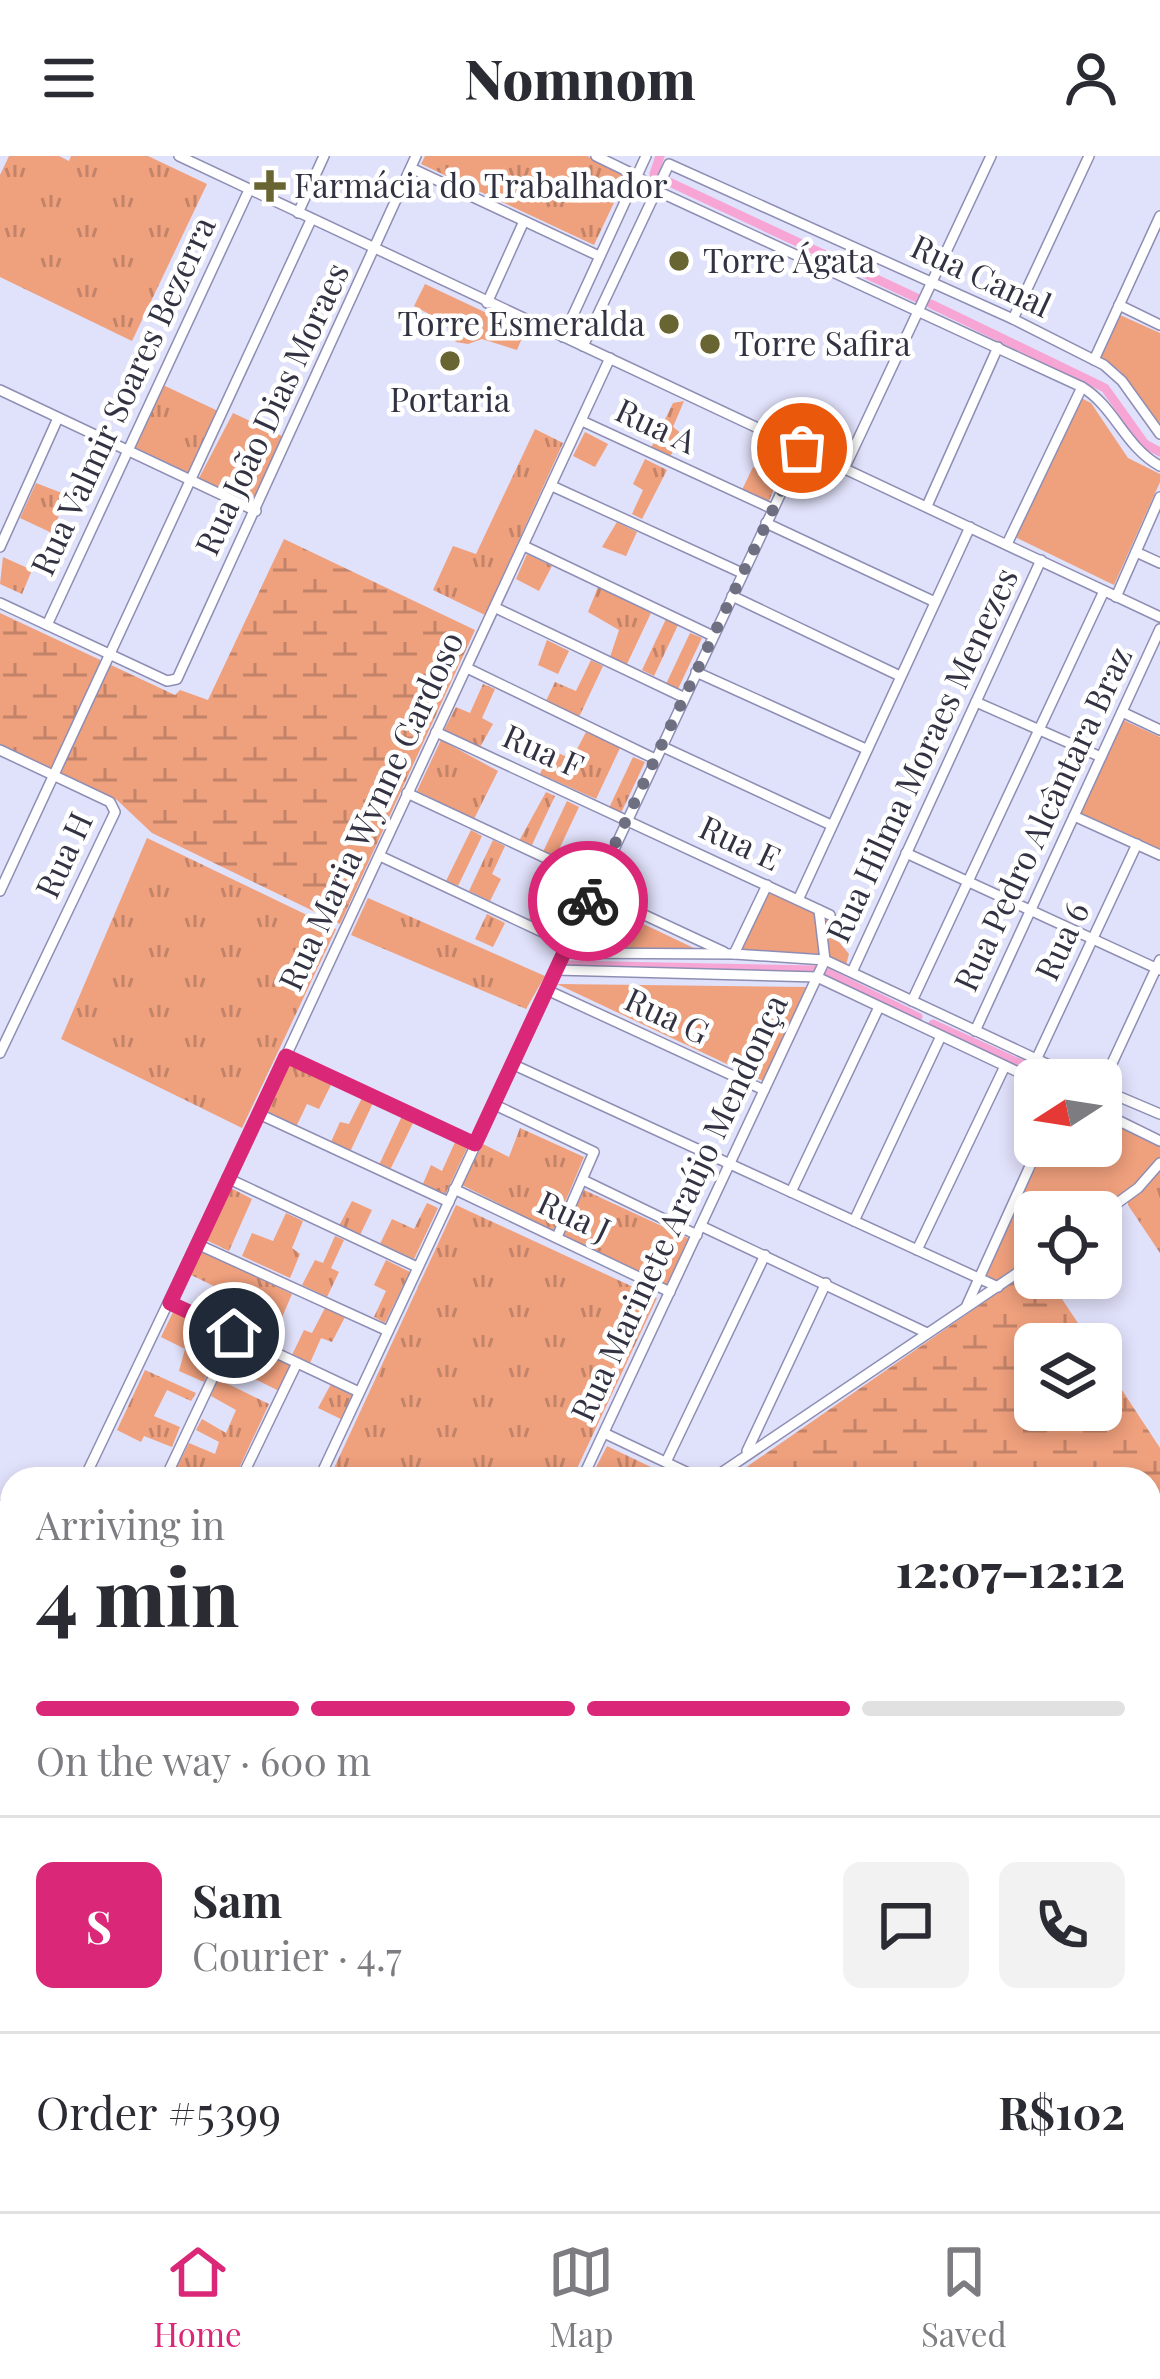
<!DOCTYPE html>
<meta charset="utf-8">
<style>
:root{--surface:#fff;--page:#f2f2f3;--text:#2b2b33;--muted:#7c7c81;--line:#e1e1e2;--accent:#db2777}
body{margin:0;font-family:"Playfair Display",serif;background:var(--page);color:var(--text);height:100vh;display:flex;flex-direction:column;font-size:45px;white-space:nowrap}
*{box-sizing:border-box;margin:0}
p{font-size:39px;color:var(--muted)}
.icon{flex:none;width:66px;height:66px;fill:none;stroke:currentColor;stroke-width:2;stroke-linecap:round;stroke-linejoin:round}
.map{position:relative;flex:1;overflow:hidden}
.sheet{position:absolute;left:0px;top:1311px;width:1161px;height:744px;display:flex;flex-direction:column;background:var(--surface);border-radius:36px 36px 0 0;box-shadow:0 6px 18px #0003}
.sheet>*{flex:none}
.needle{width:78px;rotate:258deg}
.controls{position:absolute;left:1014px;top:903px;display:grid;gap:24px}
.controls a{display:grid;place-items:center;width:108px;height:108px;border-radius:18px;background:var(--surface);box-shadow:0 6px 18px #0003;font-size:60px}
.pin{position:absolute;display:grid;place-items:center;width:102px;height:102px;color:#fff;margin:-51px;border:6px solid #fff;border-radius:50%;box-shadow:0 3px 12px #0007}
.courier{position:absolute;display:grid;place-items:center;width:120px;height:120px;margin:-60px;border:9px solid #db2777;border-radius:50%;background:#fff;color:#222;box-shadow:0 3px 15px #0007}
.headline em{font-style:normal;font-weight:800}
.headline div{display:flex;flex-direction:column-reverse}
.headline{display:flex;align-items:center;justify-content:space-between;height:204px;padding:0 36px}
h1{font-size:78px;font-weight:800;line-height:90px}
.bar{display:grid;grid-template-columns:repeat(4,1fr);gap:18px 12px;align-content:center;height:144px;padding:0 36px}
.bar i{height:15px;border-radius:9px;background:var(--line)}
.bar .active{background:var(--accent)}
.bar p{grid-column:span 4}
.line{display:flex;align-items:center;gap:30px;padding:0 36px;border-top:3px solid var(--line)}
.line div{flex:1}
.round{display:grid;place-items:center;flex:none;width:126px;height:126px;border-radius:18px;background:var(--page)}
header{display:flex;justify-content:space-between;align-items:center;height:156px;padding:0 36px;background:var(--surface);font-size:54px;font-weight:800}
.dock{display:flex;justify-content:space-around;align-items:center;height:168px;border-top:3px solid var(--line);background:var(--surface);font-size:33px;color:var(--muted)}
.dock a{display:grid;justify-items:center;gap:6px}
.dock .active{color:var(--accent)}
.map>svg:first-child{display:block}
</style>
<header><svg class="icon" aria-label="menu" viewBox="0 0 24 24"><path d="M4 6h16M4 12h16M4 18h16"/></svg>Nomnom<svg class="icon" aria-label="person" viewBox="0 0 24 24"><circle cx="12" cy="8" r="4"/><path d="M4 21q1-7 8-7t8 7"/></svg></header>
<div class="map">
<svg width="1160" height="2055" viewBox="0 0 1160 2055">
<defs>
<pattern id="grass-tufts" width="24" height="20" patternUnits="userSpaceOnUse" patternTransform="scale(3)"><rect width="24" height="20" fill="#efa07d"/><path d="M3 7l-1-3M5 7V3M7 7l1-3M15 17l-1-3M17 17v-4M19 17l1-3" fill="none" stroke="#c28368"/></pattern>
<pattern id="wetland-marsh" width="20" height="14" patternUnits="userSpaceOnUse" patternTransform="scale(3)"><rect width="20" height="14" fill="#efa07d"/><path d="M1 5h8M5 5V1M11 12h8M15 12V8" fill="none" stroke="#c28368"/></pattern>
</defs>
<rect width="100%" height="100%" fill="#e0e1fa"/>
<g fill="url(#grass-tufts)">
<path d="M9 0H59L69 5 71 0H148L207 28 132 185 0 121V19Z"/>
<path d="M425 0H587L627 19 594 89 421 8Z"/>
<path d="M163 229 218 255 189 317 134 291Z"/>
<path d="M684 245 673 271 682 278 670 301 651 292 673 247Z"/>
<path d="M535 273 563 287 485 459 433 434 453 390 476 398Z"/>
<path d="M585 276 608 288 595 311 573 300Z"/>
<path d="M645 303 667 314 642 363 632 358 643 334 633 328Z"/>
<path d="M753 311 778 324 768 347 741 336Z"/>
<path d="M36 327 67 339 52 377 20 362Z"/>
<path d="M617 366 637 376 626 400 602 391Z"/>
<path d="M527 398 552 410 539 435 516 423Z"/>
<path d="M3 401 32 414 22 438 0 428Z"/>
<path d="M598 431 651 457 627 508 610 501 619 474 588 456Z"/>
<path d="M666 463 678 469 654 520 642 514Z"/>
<path d="M690 477 702 482 678 533 666 528Z"/>
<path d="M547 484 569 495 558 518 538 509Z"/>
<path d="M591 504 603 510 579 561 546 545 555 526 576 535Z"/>
<path d="M483 528 495 533 482 562 493 568 480 591 444 574 456 551 470 557Z"/>
<path d="M586 576 620 592 596 643 540 618 551 594 572 603Z"/>
<path d="M441 584 498 615 474 663 417 635Z"/>
<path d="M633 601 645 606 621 657 609 652Z"/>
<path d="M546 636 555 640 531 691 519 685Z"/>
<path d="M567 645 579 651 555 702 543 696Z"/>
<path d="M471 674 482 680 458 730 446 725Z"/>
<path d="M147 682 336 773 242 972 61 883Z"/>
<path d="M493 684 505 690 492 718 501 723 490 745 469 735Z"/>
<path d="M551 712 589 730 565 781 529 763Z"/>
<path d="M368 742 545 820 526 853 351 779Z"/>
<path d="M487 758 505 767 493 791 475 783Z"/>
<path d="M289 906 332 927 319 953 307 948 295 973 265 957Z"/>
<path d="M362 942 373 947 349 998 330 988 340 966 349 968Z"/>
<path d="M402 960 414 965 389 1016 378 1011Z"/>
<path d="M520 972 584 1001 553 1075 462 1029 483 988 509 1001Z"/>
<path d="M456 984 468 990 444 1041 422 1030 431 1009 442 1015Z"/>
<path d="M1160 1007V1097L1128 1049V1040Z"/>
<path d="M229 1031 252 1043 229 1095 204 1083Z"/>
<path d="M584 1034 690 1083 666 1132 563 1079Z"/>
<path d="M352 1045 372 1054 360 1079 339 1070Z"/>
<path d="M427 1047 438 1052 414 1103 380 1088 392 1063 414 1073Z"/>
<path d="M456 1049 657 1142 572 1323H329Z"/>
<path d="M286 1057 303 1065 292 1092 300 1098 290 1122 242 1100 252 1077 273 1085Z"/>
<path d="M335 1080 344 1084 331 1112 339 1116 327 1141 302 1129 315 1104 323 1107Z"/>
<path d="M201 1094 292 1138 271 1187 244 1174 255 1151 234 1140 220 1166 212 1161 222 1134 189 1118Z"/>
<path d="M386 1104 410 1116 385 1167 374 1161 386 1135 374 1129Z"/>
<path d="M325 1152 345 1161 332 1186 321 1182 310 1207 292 1199 304 1174 312 1177Z"/>
<path d="M173 1156 212 1173 201 1201 211 1208 204 1226 179 1215 185 1193 161 1181Z"/>
<path d="M233 1182 258 1194 245 1219 221 1207Z"/>
<path d="M267 1198 291 1210 279 1235 255 1223Z"/>
<path d="M145 1214 196 1237 191 1245 167 1234 154 1260 180 1271 172 1291 144 1280 141 1286 117 1274Z"/>
<path d="M218 1223 269 1248 234 1323H171L189 1287 215 1298 219 1286 196 1274 202 1263 226 1277 236 1254 211 1240Z"/>
<path d="M331 1228 355 1240 343 1264 318 1252Z"/>
<path d="M607 1290 676 1323H590Z"/>
</g>
<g fill="url(#wetland-marsh)">
<path d="M284 383 475 474 340 768 152 677 117 644 0 590V457L175 539 180 534 208 544Z"/>
<path d="M1035 1111V1122H1048L1092 1188H1035V1254H1101V1202L1160 1292V1638L1149 1636V1323H729Z"/>
</g>
<g fill="#efa07d">
<path d="M425 128 525 175 517 194 482 183 468 188 456 186 444 166 414 150Z"/>
<path d="M1120 159 1160 177V273L1119 214 1100 202Z"/>
<path d="M1081 242 1091 247 1128 302 1160 318V326L1114 429 1015 381Z"/>
<path d="M233 257 284 281 250 350 198 324Z"/>
<path d="M1123 564 1160 581V695L1080 658Z"/>
<path d="M767 735 839 768 834 780 849 798 846 809 740 795Z"/>
<path d="M595 745 698 794 573 792Z"/>
<path d="M557 828 806 831 763 925Z"/>
<path d="M1101 960 1160 986V1007L1148 1023 1101 1056H1035V1105L998 1131 979 1122 1043 990H1101Z"/>
<path d="M0 1921 12 1924V1980L0 1977Z"/>
<path d="M290 2043H462L482 2048 481 2055H299L288 2052Z"/>
</g>
<g fill="none" stroke-linecap="round" stroke-linejoin="round">
<g stroke="#f7a5d4" stroke-width="9">
<path d="M654 18 660 0"/>
<path d="M665 24 917 142"/>
<path d="M931 148 1105 232 1145 288 1160 296"/>
<path d="M564 809 814 814"/>
<path d="M828 817 918 861"/>
<path d="M933 868 1056 924"/>
<path d="M652 2055 655 2043"/>
</g>
<defs>
<g id="minor">
<path d="M179 0 1160 461"/>
<path d="M596 0 637 20 655 34 1082 231C1115 251 1125 291 1160 310"/>
<path d="M411 12 599 100"/>
<path d="M298 57 324 0"/>
<path d="M487 147 524 65"/>
<path d="M1119 149 1160 169"/>
<path d="M1013 163 1089 0"/>
<path d="M563 181 646 0"/>
<path d="M583 190 669 8 1013 163 1104 209 1122 225 1160 278"/>
<path d="M1094 204 1160 60"/>
<path d="M0 234 256 355"/>
<path d="M582 265 773 353"/>
<path d="M845 311 991 0"/>
<path d="M552 330 742 417"/>
<path d="M927 350 998 191"/>
<path d="M766 367 935 446"/>
<path d="M1007 388 1082 231"/>
<path d="M524 390 713 480"/>
<path d="M0 391 58 262"/>
<path d="M1136 396 1160 407"/>
<path d="M732 440 900 520"/>
<path d="M1116 441 1160 341"/>
<path d="M0 447 167 525 177 523 416 0"/>
<path d="M496 452 683 541"/>
<path d="M47 469 249 34"/>
<path d="M467 512 655 603"/>
<path d="M696 516 866 593"/>
<path d="M976 546 1101 601"/>
<path d="M1122 556 1160 574"/>
<path d="M436 576 830 759"/>
<path d="M661 590 831 669"/>
<path d="M0 594 110 646 115 656 0 897"/>
<path d="M407 637 597 726"/>
<path d="M1074 660 1160 699"/>
<path d="M906 697 1160 814"/>
<path d="M380 700 568 788"/>
<path d="M0 735 311 64"/>
<path d="M593 735 724 796"/>
<path d="M798 744 970 371"/>
<path d="M819 754 825 804"/>
<path d="M564 797 734 798 825 804 1081 924"/>
<path d="M734 798 767 729"/>
<path d="M556 814 817 821 1035 924"/>
<path d="M852 816 1041 404"/>
<path d="M547 834 764 934"/>
<path d="M912 845 1104 435"/>
<path d="M975 875 1160 473"/>
<path d="M286 900 475 987"/>
<path d="M1036 904 1137 688"/>
<path d="M512 908 998 1131"/>
<path d="M1101 931 1160 804"/>
<path d="M1101 933 1160 958"/>
<path d="M493 948 594 996 557 1081"/>
<path d="M1101 956 1160 985"/>
<path d="M259 958 449 1046"/>
<path d="M227 1022 417 1111"/>
<path d="M583 1024 697 1079"/>
<path d="M454 1033 670 1136"/>
<path d="M791 1036 879 851"/>
<path d="M1101 1059 1138 1032 1160 1007"/>
<path d="M854 1065 941 880"/>
<path d="M701 1070 927 1177"/>
<path d="M197 1088 388 1175"/>
<path d="M917 1094 1005 910"/>
<path d="M170 1147 359 1236"/>
<path d="M967 1149 1039 990"/>
<path d="M604 1277 701 1323"/>
<path d="M747 1295 826 1127"/>
<path d="M666 1306 765 1099"/>
<path d="M84 1323 286 900 610 202"/>
<path d="M165 1323 234 1177"/>
<path d="M241 1323 297 1207"/>
<path d="M319 1323 802 292"/>
<path d="M582 1323 825 804"/>
<path d="M712 1323 1035 1105"/>
<path d="M0 1349 12 1352"/>
<path d="M0 1367 12 1370"/>
<path d="M0 1497 12 1451"/>
<path d="M0 1521 12 1525"/>
<path d="M1149 1647 1160 1650"/>
<path d="M0 1666 12 1668"/>
<path d="M1149 1667 1160 1670"/>
<path d="M0 1769 12 1725"/>
<path d="M1149 1857 1158 1825"/>
<path d="M1149 1894 1160 1897"/>
<path d="M0 1912 12 1915"/>
<path d="M0 2029 10 1989"/>
<path d="M217 2043 263 2055"/>
<path d="M65 2055 68 2043"/>
<path d="M137 2055 140 2043"/>
<path d="M278 2055 281 2043"/>
<path d="M490 2055 493 2043"/>
<path d="M561 2055 564 2043"/>
<path d="M637 2055 640 2043"/>
<path d="M668 2055 671 2043"/>
<path d="M742 2055 745 2043"/>
<path d="M814 2055 817 2043"/>
<path d="M884 2055 887 2043"/>
<path d="M953 2055 956 2043"/>
<path d="M1025 2055 1029 2043"/>
</g>
</defs>
<use href="#minor" stroke="#8e8eb5" stroke-width="12"/>
<use href="#minor" stroke="#fff" stroke-width="9"/>
</g>
<g fill="none" stroke-linecap="round" stroke-linejoin="round">
<path stroke="#6f6f82" stroke-width="12" stroke-dasharray="0 21.6" d="M588 745 802 292"/>
<path stroke="#db2777" stroke-width="15" d="M234 1177 170 1147 286 900 475 988 588 745"/>
</g>
<g fill="#696532" stroke="#fff" stroke-width="4.5">
<path d="M264 12h12v12h12v12h-12v12h-12v-12h-12v-12h12z"/>
<circle cx="679" cy="105" r="12"/>
<circle cx="669" cy="168" r="12"/>
<circle cx="710" cy="188" r="12"/>
<circle cx="450" cy="205" r="12"/>
</g>
<g text-anchor="middle" stroke-width="9" stroke-linejoin="round" paint-order="stroke">
<g font-size="33" fill="#323242" stroke="#fff" text-anchor="start">
<text x="294" y="42">Farmácia do Trabalhador</text>
<text x="703" y="117">Torre Ágata</text>
<text x="645" y="180" text-anchor="end">Torre Esmeralda</text>
<text x="734" y="200">Torre Safira</text>
<text x="450" y="256" text-anchor="middle">Portaria</text>
</g>
<g font-size="33" fill="#323242" stroke="#fff">
<text transform="translate(981 120) rotate(25)" y="12">Rua Canal</text>
<text transform="translate(123 240) rotate(-65)" y="12">Rua Valmir Soares Bezerra</text>
<text transform="translate(272 253) rotate(-65)" y="12">Rua João Dias Moraes</text>
<text transform="translate(656 270) rotate(25)" y="12">Rua A</text>
<text transform="translate(543 595) rotate(24)" y="12">Rua F</text>
<text transform="translate(922 599) rotate(-65)" y="12">Rua Hilma Moraes Menezes</text>
<text transform="translate(371 655) rotate(-65)" y="12">Rua Maria Wynne Cardoso</text>
<text transform="translate(1043 663) rotate(-65)" y="12">Rua Pedro Alcântara Braz</text>
<text transform="translate(740 687) rotate(25)" y="12">Rua E</text>
<text transform="translate(64 699) rotate(-65)" y="12">Rua H</text>
<text transform="translate(1062 785) rotate(-65)" y="12">Rua 6</text>
<text transform="translate(667 860) rotate(25)" y="12">Rua G</text>
<text transform="translate(679 1052) rotate(-65)" y="12">Rua Marinete Araújo Mendonça</text>
<text transform="translate(574 1060) rotate(25)" y="12">Rua J</text>
</g>
</g>
</svg>
<div class="controls">
<a><svg class="needle" viewBox="-14 -14 28 28"><path d="M0-13l5 13h-10z" fill="#e53935"/><path d="M0 13l5-13h-10z" fill="#7c7c81"/></svg></a>
<a><svg class="icon" aria-label="locate" viewBox="0 0 24 24"><circle cx="12" cy="12" r="6"/><path d="M12 2v4M12 18v4M2 12h4M18 12h4"/></svg></a>
<a><svg class="icon" aria-label="layers" viewBox="0 0 24 24"><path d="M12 4l9 5-9 5-9-5zM3 14l9 5 9-5"/></svg></a>
</div>
<div class="pin" style="left:802px;top:292px;background:#ea580c"><svg class="icon" aria-label="bag" viewBox="0 0 24 24"><path d="M5 8h14l-1 12H6zM9 8a3 3 0 0 1 6 0"/></svg></div>
<div class="pin" style="left:234px;top:1177px;background:#1f2937"><svg class="icon" aria-label="home" viewBox="0 0 24 24"><path d="M3 11l9-7 9 7M6 9v11h12V9"/></svg></div>
<div class="courier" style="left:588px;top:745px"><svg class="icon" aria-label="bike" viewBox="0 0 24 24"><circle cx="6" cy="16" r="4"/><circle cx="18" cy="16" r="4"/><path d="M6 16l4-8h5l3 8M10 8l3 8H6M13 5h3"/></svg></div>
<section class="sheet">
<div class="headline"><div><h1>4 min</h1><p>Arriving in</p></div><em>12:07–12:12</em></div>
<div class="bar"><i class="active"></i><i class="active"></i><i class="active"></i><i></i><p>On the way · 600 m</p></div>
<div class="line" style="height:216px"><b class="round" style="background:var(--accent);color:#fff">S</b><div><b>Sam</b><p>Courier · 4.7</p></div><a class="round"><svg class="icon" aria-label="chat" viewBox="0 0 24 24"><path d="M4 5h16v11H9l-5 4z"/></svg></a><a class="round"><svg class="icon" aria-label="phone" viewBox="0 0 24 24"><path d="M5 4h4l2 5-3 2q2 4 5 5l2-3 5 2v4C11 20 4 13 5 4z"/></svg></a></div>
<div class="line" style="height:156px"><div>Order #5399</div><b>R$102</b></div>
</section>
</div>
<nav class="dock">
<a class="active"><svg class="icon" aria-label="home" viewBox="0 0 24 24"><path d="M3 11l9-7 9 7M6 9v11h12V9"/></svg>Home</a>
<a><svg class="icon" aria-label="map" viewBox="0 0 24 24"><path d="M3 6l6-2 6 2 6-2v14l-6 2-6-2-6 2zM9 4v14M15 6v14"/></svg>Map</a>
<a><svg class="icon" aria-label="saved" viewBox="0 0 24 24"><path d="M7 4h10v16l-5-4-5 4z"/></svg>Saved</a>
</nav>
